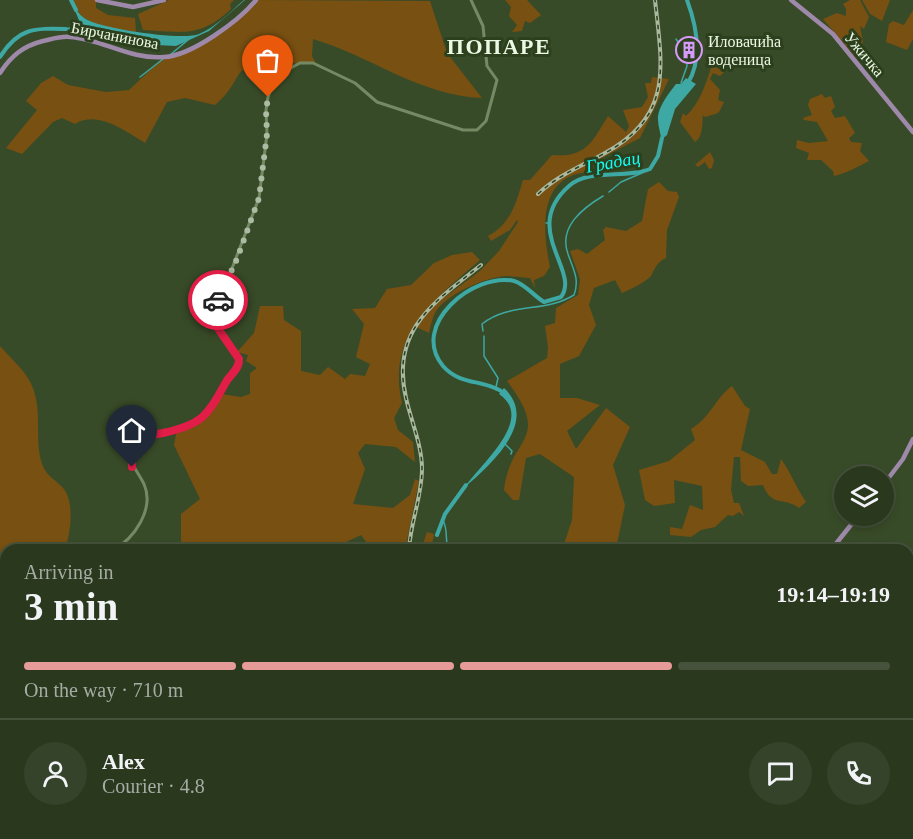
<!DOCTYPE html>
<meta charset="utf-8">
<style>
:root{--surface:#2a381e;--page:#36432b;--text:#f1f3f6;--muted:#a5aca4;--line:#46523c;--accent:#e69b98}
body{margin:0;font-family:"Times New Roman",serif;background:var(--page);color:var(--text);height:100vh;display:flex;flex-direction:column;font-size:22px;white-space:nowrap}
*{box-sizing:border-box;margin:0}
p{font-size:20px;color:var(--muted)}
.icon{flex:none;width:33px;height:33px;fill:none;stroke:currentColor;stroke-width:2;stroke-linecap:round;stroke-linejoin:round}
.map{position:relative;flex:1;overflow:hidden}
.sheet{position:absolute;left:0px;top:544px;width:914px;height:296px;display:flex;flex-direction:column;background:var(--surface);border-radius:18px 18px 0 0;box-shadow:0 3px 9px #0003,0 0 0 2px var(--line)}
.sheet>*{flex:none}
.buttons{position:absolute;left:834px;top:466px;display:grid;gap:12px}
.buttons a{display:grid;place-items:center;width:60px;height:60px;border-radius:50%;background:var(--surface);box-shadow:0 3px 9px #0003,0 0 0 2px var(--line);font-size:30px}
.pin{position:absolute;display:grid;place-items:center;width:51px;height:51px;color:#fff;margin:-62px -26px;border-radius:50% 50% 50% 0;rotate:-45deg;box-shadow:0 0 6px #0007}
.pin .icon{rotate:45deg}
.courier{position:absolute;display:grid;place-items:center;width:60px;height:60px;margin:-30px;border:4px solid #e11d48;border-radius:50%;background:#fff;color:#222;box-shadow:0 2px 8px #0007}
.headline em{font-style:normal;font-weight:700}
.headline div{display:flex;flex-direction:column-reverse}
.headline{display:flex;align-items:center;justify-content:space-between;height:102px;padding:0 24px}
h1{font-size:39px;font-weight:700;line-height:45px}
.bar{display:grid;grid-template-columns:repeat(4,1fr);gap:9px 6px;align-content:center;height:72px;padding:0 24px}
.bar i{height:8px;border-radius:4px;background:var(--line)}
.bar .selected{background:var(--accent)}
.bar p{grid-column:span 4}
.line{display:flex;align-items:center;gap:15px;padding:0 24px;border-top:2px solid var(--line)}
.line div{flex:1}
.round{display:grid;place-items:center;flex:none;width:63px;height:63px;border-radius:32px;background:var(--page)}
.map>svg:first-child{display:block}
</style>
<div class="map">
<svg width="913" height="839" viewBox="0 0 913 839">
<rect width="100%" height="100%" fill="#384b28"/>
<g fill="#785011">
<path d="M71 0H96V8L108 15 135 18 136 32C113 28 79 26 71 0Z"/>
<path d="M169 0H234L230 4 231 9C200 38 183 32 143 30L138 14Z"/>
<path d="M256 0 430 1 447 53 482 98C421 96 370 56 313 39L312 56 316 64H297L285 61 280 69C227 59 248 77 215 105L185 98 167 102 145 143C125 131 98 110 75 124L62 118 53 122 22 154 6 148 37 110 26 101 41 83 53 76 68 85 106 92 129 90 163 58 199 44 243 14Z"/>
<path d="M505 0H527L541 15 530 23 525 21 522 31 512 32 517 25 509 16 511 7Z"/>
<path d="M850 0H860L869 17 864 29 860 26 863 42 857 59 823 19 837 13 846 16V9L843 4Z"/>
<path d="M862 0H890L882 21 870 14Z"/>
<path d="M913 10V39L907 50 886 42 889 24 893 21 904 25Z"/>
<path d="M712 65 724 72 720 76 713 73 710 79 720 90 718 100 724 102C717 116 721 112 705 117L703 115C702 124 703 137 695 142L680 122 683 113 686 116C700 103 706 83 712 65Z"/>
<path d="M652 77 669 79 640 138 596 161 589 172C538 175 542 229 550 267L544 276 534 280 535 288 530 278C523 278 515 276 507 276 486 277 453 292 439 307 433 314 431 324 429 333L416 327 434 305 480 271 499 251 518 222 517 220 510 230 491 241 488 236C511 224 516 203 523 180H530L552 155C586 158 592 142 608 116L626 132 629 126 623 110 642 107 648 97 645 83H651Z"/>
<path d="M822 94 825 98 831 96 835 107 831 111 835 118 845 116 855 133 849 138 851 142 862 143 860 151 869 161C857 167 847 173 834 176L833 171 821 160H807L809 153 796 148 797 140 809 143 828 141 817 122 804 120 803 118 812 115 808 105 810 99Z"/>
<path d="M710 152 714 160 712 168 709 169 705 162 698 167 695 165Z"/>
<path d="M659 182 668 191 677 192 679 197 667 230 666 258C656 263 656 267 651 276 646 282 629 290 622 293L615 280 594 288 589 305 596 325 579 356 560 364V398H577L600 405 567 431 576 449 606 408 630 427 613 465 625 505 617 544 632 550H562L572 520 574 477 540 454 526 458 519 500H513L504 490C510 435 553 442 507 381L547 358 548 347 545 326 555 323 556 308 578 295 580 279 570 251 578 249 587 254 605 240 603 230 606 227 626 231 642 221 648 189Z"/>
<path d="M472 252 480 260C434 300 386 334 402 403L394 418 398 430 413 442 415 462 396 447 365 444 358 453 365 469 353 504 393 508 410 495 415 479 419 481 405 550H372L361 535 329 550H173L181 544V514L200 499 174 445 176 434C199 425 211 417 222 394L241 397 250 394V373L257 368 246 361 248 355 237 352 254 333 260 306H283L284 320 301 331V371L320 375 328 367 345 379 350 374 365 376 370 364 356 357 364 324 352 309 375 308 387 289 411 285 434 263 452 255Z"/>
<path d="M0 346C10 358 27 372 32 386 43 411 34 439 42 464 46 476 55 479 63 488 75 501 71 536 64 550H6V620L0 621Z"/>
<path d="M732 386 745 406 750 409 741 450 765 462 772 474H777L781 459C791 473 796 487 806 502L799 508C783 496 772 508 763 485L748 486 741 481 740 457H734L731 490 734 503H739L744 516 739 512 733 516 728 515 715 527 701 530 691 537 670 535V527L682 529 690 505 703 510 702 486 674 480 675 503 654 506 645 500 639 470 669 461 695 440 691 429C711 417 717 396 732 386Z"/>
<path d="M427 532 434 534 431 550H421Z"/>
<path d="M908 616 913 619V792L908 791Z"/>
<path d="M6 648V713L2 712 6 733 0 737V650Z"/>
<path d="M913 817V838L876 839 872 834H908V818Z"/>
<path d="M214 834H312L314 839H218Z"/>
<path d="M473 834H564L540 839H468Z"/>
</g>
<g fill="#3da8a4">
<path d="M244 0H245L209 31 176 46 137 44 83 30 61 29 81 25 73 6C78 12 82 18 90 21 107 29 183 41 199 34 216 27 230 12 244 0Z"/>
<path d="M686 78 696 84 675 109 667 135 661 140C661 133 658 127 658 120 657 108 669 93 676 84H681Z"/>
<path d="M504 388C540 422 490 465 464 488 480 464 536 419 499 394Z"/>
</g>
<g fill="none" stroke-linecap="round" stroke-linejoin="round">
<g stroke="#3da8a4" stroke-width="1.5">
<path d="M676 39 685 52"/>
<path d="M687 52 697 51"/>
<path d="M171 54 188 40"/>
<path d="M140 77 163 59"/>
<path d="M681 83 687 66 686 53"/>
<path d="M609 192 621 182 642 173"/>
<path d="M546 223H549"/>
<path d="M483 331 482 324C510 302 545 313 574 295 580 279 573 269 568 254 558 227 583 208 603 196"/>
<path d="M484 336V356L498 378 496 387"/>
<path d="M505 444 512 451 511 454"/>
<path d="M443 520C449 533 444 540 449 550"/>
<path d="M456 839 459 834"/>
</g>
<g stroke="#3da8a4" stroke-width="4">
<path d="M71 0 76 10"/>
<path d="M687 0C697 27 703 58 688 83"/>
<path d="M0 57C18 28 34 28 66 29"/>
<path d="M504 393C485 379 460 386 443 366 409 325 474 272 514 281 525 284 534 296 544 302L561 297C581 271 520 229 569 186 588 168 627 179 650 169L658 156 662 138"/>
<path d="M437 535 445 514 466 485"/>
<path d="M439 839 440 834"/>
</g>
<g stroke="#748a64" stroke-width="3">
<path d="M113 550C134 539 155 509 144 484 136 468 125 460 133 441 140 434 182 430 198 420 215 410 218 394 228 379 231 373 236 369 240 364 239 343 213 337 216 310L259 198 267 134 266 110 268 97 274 82 287 70 300 63H313L355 83 377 102 463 130H477L486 121 497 80 487 66 483 26 471 0"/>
<path d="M0 646 6 644"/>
</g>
<g stroke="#9e89aa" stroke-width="4.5">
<path d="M97 0 133 7 164 0"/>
<path d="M791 0 833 34 913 132"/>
<path d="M0 73C11 56 23 46 43 41 52 39 61 36 70 37 102 39 130 60 164 57 191 56 239 21 256 0"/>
<path d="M884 484 903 459 913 439"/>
<path d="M831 550 858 516"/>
<path d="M771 834 773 839"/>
</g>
<defs>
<g id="rail">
<path d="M538 194C558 175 582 166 605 153 674 116 662 65 655 0"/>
<path d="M409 550C410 523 422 497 422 469 422 445 411 421 406 398 390 329 436 301 481 265"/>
<path d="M424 839 425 834"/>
</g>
</defs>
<use href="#rail" stroke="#a9b89e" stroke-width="4"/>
<use href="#rail" stroke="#2d401d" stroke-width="1.5" stroke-dasharray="4.5" stroke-linecap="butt"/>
</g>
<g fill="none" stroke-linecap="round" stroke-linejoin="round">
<path stroke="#adbba2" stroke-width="6" stroke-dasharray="0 10.8" d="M218 300 237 259 259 198 267 134 266 111 268 97"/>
<path stroke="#e11d48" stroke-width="8" d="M132 467 131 445 135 438C143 434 153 435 163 433 203 424 207 416 226 382 231 374 240 368 239 359L217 327 218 300"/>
</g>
<defs>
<symbol id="building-ring" viewBox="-11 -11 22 22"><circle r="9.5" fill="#2d401d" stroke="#d69bfa" stroke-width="1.5"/><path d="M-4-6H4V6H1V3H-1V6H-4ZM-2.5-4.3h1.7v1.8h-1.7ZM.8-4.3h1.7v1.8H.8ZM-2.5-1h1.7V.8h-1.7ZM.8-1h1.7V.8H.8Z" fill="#d69bfa"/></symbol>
</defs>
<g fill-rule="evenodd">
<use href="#building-ring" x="674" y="35" width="30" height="30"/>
</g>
<g text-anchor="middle" stroke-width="6" stroke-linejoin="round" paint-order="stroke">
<g font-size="16" fill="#ecf8e3" stroke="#2d401d">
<text transform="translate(115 35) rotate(11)" y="6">Бирчанинова</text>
<text transform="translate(865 54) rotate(50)" y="6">Ужичка</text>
</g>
<g font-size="16" fill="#ecf8e3" stroke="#2d401d" text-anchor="start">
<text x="708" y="47">Иловачића<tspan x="708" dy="18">воденица</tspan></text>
</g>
<g font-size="18" font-style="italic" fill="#13fcf6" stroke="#2d401d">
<text transform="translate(613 162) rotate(-10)" y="6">Градац</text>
</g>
<g font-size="22" font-weight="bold" letter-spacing="1.5" fill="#ecf8e3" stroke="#2d401d">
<text x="499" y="54">ПОПАРЕ</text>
</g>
</g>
</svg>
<div class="buttons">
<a><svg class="icon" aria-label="layers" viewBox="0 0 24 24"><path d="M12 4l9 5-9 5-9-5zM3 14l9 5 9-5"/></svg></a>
</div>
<div class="pin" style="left:268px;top:97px;background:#ea580c"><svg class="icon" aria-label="bag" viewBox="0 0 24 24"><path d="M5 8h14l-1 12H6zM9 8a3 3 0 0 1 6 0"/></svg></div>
<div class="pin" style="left:132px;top:467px;background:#1f2937"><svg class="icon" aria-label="home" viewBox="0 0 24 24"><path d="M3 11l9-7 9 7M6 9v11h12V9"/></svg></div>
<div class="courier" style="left:218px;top:300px"><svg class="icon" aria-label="car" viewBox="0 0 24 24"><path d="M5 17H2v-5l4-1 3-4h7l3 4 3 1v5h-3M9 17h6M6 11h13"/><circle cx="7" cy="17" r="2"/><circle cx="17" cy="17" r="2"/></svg></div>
<section class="sheet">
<div class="headline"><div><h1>3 min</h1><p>Arriving in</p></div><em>19:14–19:19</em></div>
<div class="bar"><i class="selected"></i><i class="selected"></i><i class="selected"></i><i></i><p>On the way · 710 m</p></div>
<div class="line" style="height:108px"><a class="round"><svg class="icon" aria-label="person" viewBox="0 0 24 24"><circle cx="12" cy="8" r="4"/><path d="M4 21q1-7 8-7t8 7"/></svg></a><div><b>Alex</b><p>Courier · 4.8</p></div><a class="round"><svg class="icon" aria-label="chat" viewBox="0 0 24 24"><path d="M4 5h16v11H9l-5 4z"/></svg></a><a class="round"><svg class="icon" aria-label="phone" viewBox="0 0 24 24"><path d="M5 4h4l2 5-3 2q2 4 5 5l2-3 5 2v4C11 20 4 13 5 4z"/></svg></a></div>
</section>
</div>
